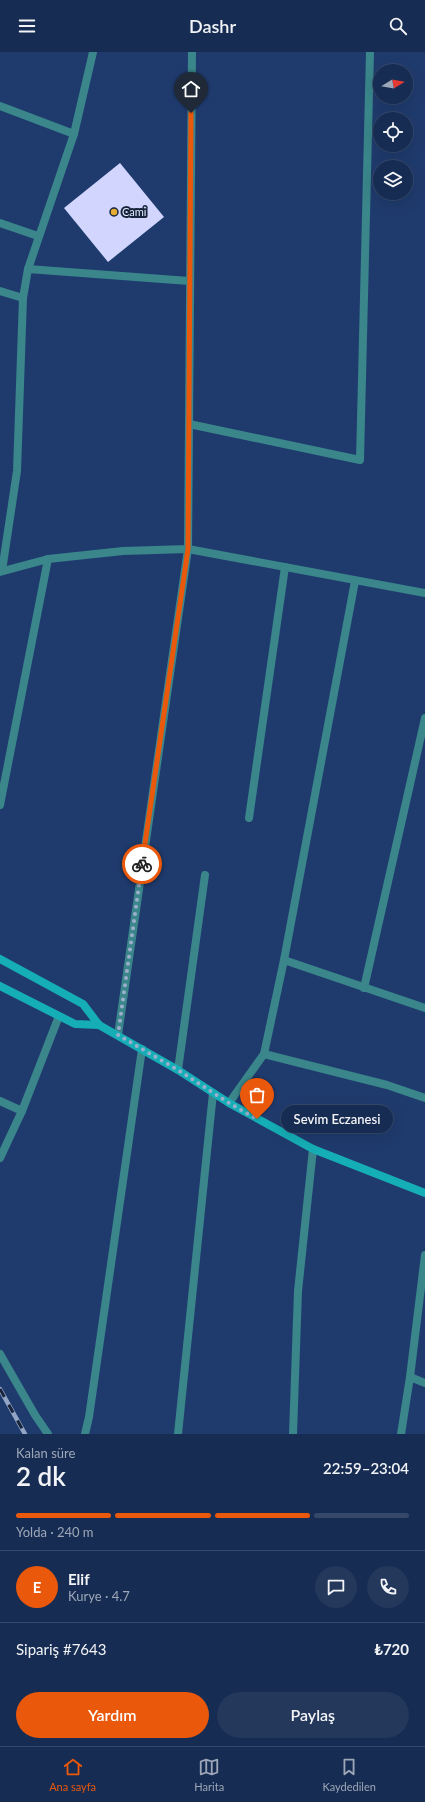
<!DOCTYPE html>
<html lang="tr">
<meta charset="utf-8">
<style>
:root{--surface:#172c52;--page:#24385c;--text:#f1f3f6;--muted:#9ea7b8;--line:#364869;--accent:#ea580c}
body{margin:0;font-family:Lato,sans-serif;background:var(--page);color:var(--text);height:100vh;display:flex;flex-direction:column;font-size:15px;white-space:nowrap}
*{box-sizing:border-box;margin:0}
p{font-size:13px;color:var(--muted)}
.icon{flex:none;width:22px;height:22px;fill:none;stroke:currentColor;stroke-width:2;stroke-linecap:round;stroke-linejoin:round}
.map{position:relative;height:1382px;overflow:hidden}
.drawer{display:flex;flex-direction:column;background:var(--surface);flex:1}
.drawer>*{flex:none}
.needle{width:26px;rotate:79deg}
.buttons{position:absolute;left:373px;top:12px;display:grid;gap:8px}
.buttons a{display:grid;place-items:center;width:40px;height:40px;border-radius:50%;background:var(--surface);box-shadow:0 4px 16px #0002,0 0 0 1px var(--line);font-size:20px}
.pin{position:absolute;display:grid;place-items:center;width:34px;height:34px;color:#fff;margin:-41px -17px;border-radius:50% 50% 50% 0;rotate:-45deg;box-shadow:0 0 4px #0007}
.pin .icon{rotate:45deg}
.courier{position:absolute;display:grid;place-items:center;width:40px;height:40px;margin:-20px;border:3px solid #ea580c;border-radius:50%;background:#fff;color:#222;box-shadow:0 1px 5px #0007}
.bubble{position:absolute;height:28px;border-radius:14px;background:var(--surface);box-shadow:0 4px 16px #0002,0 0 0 1px var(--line);font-size:13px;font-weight:600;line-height:28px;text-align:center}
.headline em{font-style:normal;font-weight:600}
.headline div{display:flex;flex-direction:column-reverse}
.headline{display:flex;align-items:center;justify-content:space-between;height:68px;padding:0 16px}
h1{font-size:26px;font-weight:600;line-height:30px}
.bar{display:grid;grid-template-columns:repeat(4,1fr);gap:6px 4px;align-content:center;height:48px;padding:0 16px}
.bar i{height:5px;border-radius:3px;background:var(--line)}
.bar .on{background:var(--accent)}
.bar p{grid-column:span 4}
.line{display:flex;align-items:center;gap:10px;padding:0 16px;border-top:1px solid var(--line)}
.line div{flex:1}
.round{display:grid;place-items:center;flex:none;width:42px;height:42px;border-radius:21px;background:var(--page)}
.button{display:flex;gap:8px;margin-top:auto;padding:8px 16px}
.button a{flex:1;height:46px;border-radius:24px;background:var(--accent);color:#fff;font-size:16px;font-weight:600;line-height:46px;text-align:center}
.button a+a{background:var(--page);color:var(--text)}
header{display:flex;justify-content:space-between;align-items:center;height:52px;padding:0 16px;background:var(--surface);font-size:18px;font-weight:600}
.tab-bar{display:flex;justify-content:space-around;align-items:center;height:56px;border-top:1px solid var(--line);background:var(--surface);font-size:11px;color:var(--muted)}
.tab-bar a{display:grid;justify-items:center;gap:2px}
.tab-bar .on{color:var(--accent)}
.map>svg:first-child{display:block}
</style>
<header><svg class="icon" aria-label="menu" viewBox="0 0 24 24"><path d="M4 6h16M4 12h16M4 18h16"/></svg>Dashr<svg class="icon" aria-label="search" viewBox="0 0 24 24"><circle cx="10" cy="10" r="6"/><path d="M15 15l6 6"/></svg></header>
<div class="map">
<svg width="425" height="1382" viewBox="0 0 425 1382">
<rect width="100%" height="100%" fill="#1f3b6d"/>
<path fill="#d2d6ff" d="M120 111 164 165 108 210 64 156Z"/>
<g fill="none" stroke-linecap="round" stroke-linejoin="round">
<g stroke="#3a868b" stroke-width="8">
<path d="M0 54 74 82"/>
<path d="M0 171 38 184"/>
<path d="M28 217 189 229"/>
<path d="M0 239 23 246"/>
<path d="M189 372 360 408 370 0"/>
<path d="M2 519 17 419 23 246 28 217 74 82 93 0"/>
<path d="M0 520 48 507 123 499 188 497 425 541"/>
<path d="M0 753 48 507"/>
<path d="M249 766 285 515"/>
<path d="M284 908 425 956"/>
<path d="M364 936 425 666"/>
<path d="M118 983 188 497 192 0"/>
<path d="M264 1002 387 1033 425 1046"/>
<path d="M178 1018 205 823"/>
<path d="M0 1049 22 1059"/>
<path d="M229 1051 264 1002 284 908 355 529"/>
<path d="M0 1106 22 1059 59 964"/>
<path d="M0 1302 35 1363 48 1382"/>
<path d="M410 1325 425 1331"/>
<path d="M85 1382 89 1365 142 997"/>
<path d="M178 1382 213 1041"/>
<path d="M293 1382 298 1239 313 1097"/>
<path d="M401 1382 410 1325 425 1203"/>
</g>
<g stroke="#16aeb6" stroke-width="8">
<path d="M0 907 83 952 99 973 178 1018 229 1051 313 1097 425 1141"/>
<path d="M0 934 75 972 99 973"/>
</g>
<defs>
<path id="rail" d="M0 1337 25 1382"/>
</defs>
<use href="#rail" stroke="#93a5c4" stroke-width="4.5"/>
<use href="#rail" stroke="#17243b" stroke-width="3" stroke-dasharray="9" stroke-linecap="butt"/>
</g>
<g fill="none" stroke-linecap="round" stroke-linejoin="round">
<path stroke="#9daecc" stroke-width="4" stroke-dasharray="0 7.2" d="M142 812 118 983 178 1018 229 1051 257 1067"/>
<path stroke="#ea580c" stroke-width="5" d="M142 812 188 497 191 61"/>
</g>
<circle fill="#e6ac36" stroke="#17243b" stroke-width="1.5" cx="114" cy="160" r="4"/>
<g text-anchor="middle" stroke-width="4" stroke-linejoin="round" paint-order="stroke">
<g font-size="11" fill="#e1ecff" stroke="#17243b" text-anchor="start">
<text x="122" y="164">Cami</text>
</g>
</g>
</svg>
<div class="buttons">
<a><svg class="needle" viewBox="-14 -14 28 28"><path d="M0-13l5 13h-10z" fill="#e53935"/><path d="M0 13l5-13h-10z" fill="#9ea7b8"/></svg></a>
<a><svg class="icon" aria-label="locate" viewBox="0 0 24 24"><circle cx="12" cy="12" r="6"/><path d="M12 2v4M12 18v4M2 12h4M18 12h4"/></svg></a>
<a><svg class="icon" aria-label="layers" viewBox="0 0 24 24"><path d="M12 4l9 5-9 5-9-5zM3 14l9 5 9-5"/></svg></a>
</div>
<div class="pin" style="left:257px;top:1067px;background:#ea580c"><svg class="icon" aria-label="bag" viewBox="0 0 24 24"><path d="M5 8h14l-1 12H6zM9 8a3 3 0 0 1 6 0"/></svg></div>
<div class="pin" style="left:191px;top:61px;background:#1f2937"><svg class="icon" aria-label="home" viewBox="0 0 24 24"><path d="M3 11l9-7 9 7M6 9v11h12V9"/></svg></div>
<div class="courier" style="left:142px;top:812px"><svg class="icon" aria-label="bike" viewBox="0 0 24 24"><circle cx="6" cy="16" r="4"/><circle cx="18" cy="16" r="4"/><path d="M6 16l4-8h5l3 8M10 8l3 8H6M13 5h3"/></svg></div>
<div class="bubble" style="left:281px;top:1053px;width:112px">Sevim Eczanesi</div>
</div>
<section class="drawer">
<div class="headline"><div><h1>2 dk</h1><p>Kalan süre</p></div><em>22:59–23:04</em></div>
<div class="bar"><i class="on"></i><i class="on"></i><i class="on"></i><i></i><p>Yolda · 240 m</p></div>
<div class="line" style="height:72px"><b class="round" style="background:var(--accent);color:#fff">E</b><div><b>Elif</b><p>Kurye · 4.7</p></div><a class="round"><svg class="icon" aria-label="chat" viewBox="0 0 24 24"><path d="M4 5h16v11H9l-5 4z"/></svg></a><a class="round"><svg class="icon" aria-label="phone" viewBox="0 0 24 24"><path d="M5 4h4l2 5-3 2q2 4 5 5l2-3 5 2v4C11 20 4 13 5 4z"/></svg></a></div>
<div class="line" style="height:52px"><div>Sipariş #7643</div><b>₺720</b></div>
<div class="button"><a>Yardım</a><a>Paylaş</a></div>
</section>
<nav class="tab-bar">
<a class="on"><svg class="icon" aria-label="home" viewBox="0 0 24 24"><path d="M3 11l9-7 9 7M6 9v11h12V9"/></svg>Ana sayfa</a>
<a><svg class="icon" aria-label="map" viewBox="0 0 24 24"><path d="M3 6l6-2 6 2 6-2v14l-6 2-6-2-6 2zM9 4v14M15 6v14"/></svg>Harita</a>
<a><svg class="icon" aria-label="saved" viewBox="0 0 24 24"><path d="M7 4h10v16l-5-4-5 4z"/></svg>Kaydedilen</a>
</nav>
